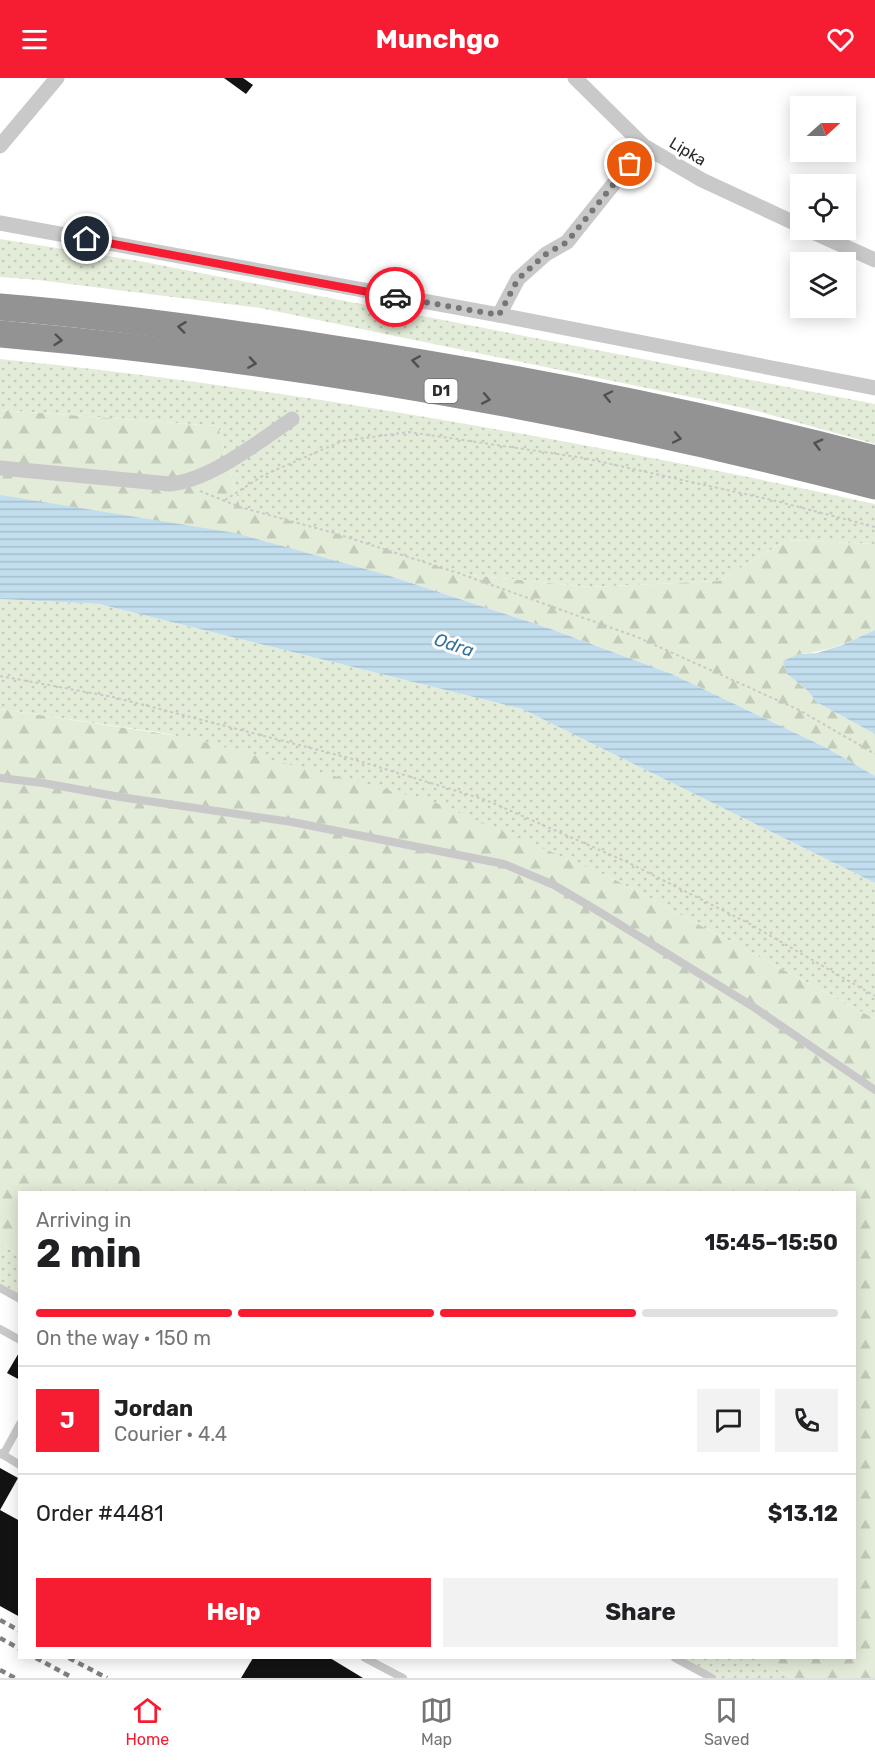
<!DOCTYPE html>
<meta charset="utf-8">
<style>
:root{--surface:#fff;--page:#f2f2f2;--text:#202124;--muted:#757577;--line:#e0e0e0;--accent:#f61c31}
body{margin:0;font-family:Rubik,sans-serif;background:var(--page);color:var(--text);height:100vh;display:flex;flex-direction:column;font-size:22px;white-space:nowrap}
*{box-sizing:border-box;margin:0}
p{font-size:20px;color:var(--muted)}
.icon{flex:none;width:33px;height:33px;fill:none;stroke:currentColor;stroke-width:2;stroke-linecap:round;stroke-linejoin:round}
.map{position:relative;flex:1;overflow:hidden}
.drawer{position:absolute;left:18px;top:1113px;width:838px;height:468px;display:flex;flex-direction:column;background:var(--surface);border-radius:0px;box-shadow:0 3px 15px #0003}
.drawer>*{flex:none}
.needle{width:39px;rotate:69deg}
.tools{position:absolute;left:790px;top:18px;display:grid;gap:12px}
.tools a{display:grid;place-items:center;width:66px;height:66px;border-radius:0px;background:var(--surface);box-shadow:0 3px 15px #0003;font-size:30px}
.pin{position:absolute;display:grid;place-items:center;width:51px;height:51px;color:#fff;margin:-26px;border:3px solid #fff;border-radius:50%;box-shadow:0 2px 6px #0007}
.courier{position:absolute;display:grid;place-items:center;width:60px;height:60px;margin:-30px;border:4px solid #f61c31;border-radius:50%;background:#fff;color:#222;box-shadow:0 2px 8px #0007}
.headline em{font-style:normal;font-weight:700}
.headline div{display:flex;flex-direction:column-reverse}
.headline{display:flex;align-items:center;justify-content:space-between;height:102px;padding:0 18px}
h1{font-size:39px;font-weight:700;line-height:45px}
.bar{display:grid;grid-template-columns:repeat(4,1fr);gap:9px 6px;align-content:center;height:72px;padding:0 18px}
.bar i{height:8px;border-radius:4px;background:var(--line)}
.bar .on{background:var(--accent)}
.bar p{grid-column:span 4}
.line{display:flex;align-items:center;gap:15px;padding:0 18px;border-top:2px solid var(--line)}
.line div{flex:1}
.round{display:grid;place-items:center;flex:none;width:63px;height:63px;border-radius:0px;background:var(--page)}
.action{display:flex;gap:12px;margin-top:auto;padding:12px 18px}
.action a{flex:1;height:69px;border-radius:0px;background:var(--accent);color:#fff;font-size:24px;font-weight:700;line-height:69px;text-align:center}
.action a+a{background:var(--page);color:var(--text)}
header{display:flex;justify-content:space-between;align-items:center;height:78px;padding:0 18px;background:var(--accent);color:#fff;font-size:27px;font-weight:700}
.tab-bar{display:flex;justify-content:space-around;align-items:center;height:84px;border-top:2px solid var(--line);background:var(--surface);font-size:16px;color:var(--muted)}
.tab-bar a{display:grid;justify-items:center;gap:3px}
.tab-bar .on{color:var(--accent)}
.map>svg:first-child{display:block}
</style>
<header><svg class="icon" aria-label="menu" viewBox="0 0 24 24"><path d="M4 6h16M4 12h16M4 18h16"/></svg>Munchgo<svg class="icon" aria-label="heart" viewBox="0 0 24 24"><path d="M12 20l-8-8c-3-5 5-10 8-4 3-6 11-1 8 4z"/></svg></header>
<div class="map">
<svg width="875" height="1600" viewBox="0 0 875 1600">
<defs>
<pattern id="grass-dots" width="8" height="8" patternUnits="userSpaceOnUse" patternTransform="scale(1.5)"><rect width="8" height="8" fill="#e3ecd8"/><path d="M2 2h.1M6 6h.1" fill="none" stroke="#c3cbba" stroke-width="1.8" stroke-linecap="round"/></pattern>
<pattern id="forest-firs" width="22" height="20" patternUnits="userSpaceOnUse" patternTransform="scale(1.5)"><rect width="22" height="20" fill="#e3ecd8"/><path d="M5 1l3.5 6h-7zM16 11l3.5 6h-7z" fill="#c3cbba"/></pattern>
<pattern id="water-rules" width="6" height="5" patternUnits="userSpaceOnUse" patternTransform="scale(1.5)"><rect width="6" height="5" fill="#c2deee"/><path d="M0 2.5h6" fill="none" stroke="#a7bfcc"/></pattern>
</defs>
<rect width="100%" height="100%" fill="#fff"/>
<g fill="url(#grass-dots)">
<path d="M0 161 139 183 875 326V366L753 332 260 230 38 202 0 199Z"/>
<path d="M0 281C185 299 368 328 551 361 659 381 767 402 875 426V466L787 462 719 503 590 509 461 496 240 429 218 348 0 332Z"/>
<path d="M0 521 99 526 522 631 875 805V941L608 798 169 656 0 631Z"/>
<path d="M0 1166 19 1176V1221L0 1210Z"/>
<path d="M675 1580H755L793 1600H712Z"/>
</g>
<g fill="url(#forest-firs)">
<path d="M0 332 218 348 240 429 334 455 461 496 590 509 719 503 787 462 875 466V552C850 564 827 574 799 576L787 596 805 610 818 625 875 656V698L827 670 672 596 551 551 387 497 0 417Z"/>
<path d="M0 631 185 659 434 724 608 798 875 941V1600H793L755 1580H855V1114H20L19 1176 0 1166Z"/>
</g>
<g fill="url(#water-rules)">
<path d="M0 417 235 455 387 497 551 551 672 596 827 670 875 698V805L522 631 99 526 0 521Z"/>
<path d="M875 552V656L818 625 805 610 787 596 783 583 799 576 817 575 842 567Z"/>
</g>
<g fill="#131313">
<path d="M224 0H243L253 7 246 16Z"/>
<path d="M20 1273V1302L7 1295Z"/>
<path d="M0 1390 18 1400 0 1432 20 1443V1539L0 1528Z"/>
<path d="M253 1580H330L363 1600H241Z"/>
</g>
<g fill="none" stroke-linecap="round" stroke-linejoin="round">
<g stroke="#c9c9c9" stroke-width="2" stroke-dasharray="3 3" stroke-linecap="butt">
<path d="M200 413 240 429 334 455 461 496 637 559 799 632 875 676"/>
<path d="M225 422 264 397 342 363 409 354 584 380 776 423 875 449"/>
<path d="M0 598 113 619 349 680 486 722 627 784 748 845 875 918"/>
</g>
<g stroke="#c9c9c9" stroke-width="8">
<path d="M0 700 43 705 120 719 292 744 504 786 554 807 598 833 752 928 875 1012"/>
<path d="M0 1210 20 1221"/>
<path d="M0 1251 20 1262"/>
<path d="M0 1375 20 1387"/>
<path d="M3 1377 20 1346"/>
<path d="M365 1580 403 1600"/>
<path d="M675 1580 712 1600"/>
</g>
<g stroke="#c9c9c9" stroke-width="15">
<path d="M575 0 644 68 702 102 801 148"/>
<path d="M0 68 57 0"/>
<path d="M0 145 499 237 875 310"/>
<path d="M808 152 875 182"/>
<path d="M499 237 518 201 546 176 567 164 644 68"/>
<path d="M0 390 170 406C211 402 258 364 292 341"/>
</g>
<g stroke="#939393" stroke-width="27">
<path d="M0 229C110 238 220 253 329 270 513 298 695 334 875 381"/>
<path d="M0 256C296 282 588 333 875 408"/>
</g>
<g stroke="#818181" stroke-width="4.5" stroke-dasharray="6 4.5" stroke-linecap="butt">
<path d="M0 1542 20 1553"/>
<path d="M0 1560 20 1571"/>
<path d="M36 1580 73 1600"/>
<path d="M69 1580 107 1600"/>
<path d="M0 1592 15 1600"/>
</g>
</g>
<defs><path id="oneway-chevron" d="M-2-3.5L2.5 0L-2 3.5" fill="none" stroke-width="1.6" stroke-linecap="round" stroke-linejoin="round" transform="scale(1.5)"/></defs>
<g stroke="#505050">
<use href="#oneway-chevron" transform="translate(182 249) rotate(-173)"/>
<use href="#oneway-chevron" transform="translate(58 262) rotate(6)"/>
<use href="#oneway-chevron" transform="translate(416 283) rotate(-171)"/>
<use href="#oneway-chevron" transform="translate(252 285) rotate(9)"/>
<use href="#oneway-chevron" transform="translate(608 318) rotate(-168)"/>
<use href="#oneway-chevron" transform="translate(486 321) rotate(11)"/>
<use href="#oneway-chevron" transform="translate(677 360) rotate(12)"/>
<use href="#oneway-chevron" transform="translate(818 366) rotate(-165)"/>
</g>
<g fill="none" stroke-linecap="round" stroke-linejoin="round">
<path stroke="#767676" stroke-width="6" stroke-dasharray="0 10.8" d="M395 219 499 237 518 201 546 176 567 164 630 86"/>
<path stroke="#f61c31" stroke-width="8" d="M87 161 395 219"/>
</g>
<g text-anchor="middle" stroke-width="6" stroke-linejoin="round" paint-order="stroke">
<rect fill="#fff" stroke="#6b6b6b" stroke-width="1.5" x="424.5" y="301" width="33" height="24" rx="4.5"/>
<g font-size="15" font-weight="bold" fill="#2c2c2c">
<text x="441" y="318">D1</text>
</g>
<g font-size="16" fill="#2c2c2c" stroke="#fff">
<text transform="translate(688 73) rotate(31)" y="6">Lipka</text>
</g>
<g font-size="18" font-style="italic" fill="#337296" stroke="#fff">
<text transform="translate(454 567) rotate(18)" y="6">Odra</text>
</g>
</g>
</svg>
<div class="tools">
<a><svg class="needle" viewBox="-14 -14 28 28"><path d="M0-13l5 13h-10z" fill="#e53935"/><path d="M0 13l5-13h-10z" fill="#757577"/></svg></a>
<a><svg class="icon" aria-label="locate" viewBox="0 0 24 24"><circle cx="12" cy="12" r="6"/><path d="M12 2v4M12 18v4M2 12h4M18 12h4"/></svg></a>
<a><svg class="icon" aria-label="layers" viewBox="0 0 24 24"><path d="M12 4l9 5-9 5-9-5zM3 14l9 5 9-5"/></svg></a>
</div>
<div class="pin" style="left:630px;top:86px;background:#ea580c"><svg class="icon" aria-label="bag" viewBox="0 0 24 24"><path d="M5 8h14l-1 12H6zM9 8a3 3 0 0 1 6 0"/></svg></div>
<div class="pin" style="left:87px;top:161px;background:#1f2937"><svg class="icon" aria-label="home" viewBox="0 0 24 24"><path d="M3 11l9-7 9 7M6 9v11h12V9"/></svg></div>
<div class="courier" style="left:395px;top:219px"><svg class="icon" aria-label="car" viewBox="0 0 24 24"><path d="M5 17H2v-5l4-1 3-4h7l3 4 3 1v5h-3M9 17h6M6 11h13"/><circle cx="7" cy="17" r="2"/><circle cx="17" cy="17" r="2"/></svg></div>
<section class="drawer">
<div class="headline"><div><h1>2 min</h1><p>Arriving in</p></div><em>15:45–15:50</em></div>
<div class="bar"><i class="on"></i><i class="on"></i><i class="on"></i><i></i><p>On the way · 150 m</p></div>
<div class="line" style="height:108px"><b class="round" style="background:var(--accent);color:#fff">J</b><div><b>Jordan</b><p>Courier · 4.4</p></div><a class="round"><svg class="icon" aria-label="chat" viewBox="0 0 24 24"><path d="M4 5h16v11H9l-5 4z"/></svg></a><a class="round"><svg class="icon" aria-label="phone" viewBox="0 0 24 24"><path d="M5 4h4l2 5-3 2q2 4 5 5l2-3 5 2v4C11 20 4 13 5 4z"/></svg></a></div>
<div class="line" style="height:78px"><div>Order #4481</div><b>$13.12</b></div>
<div class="action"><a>Help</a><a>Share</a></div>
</section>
</div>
<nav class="tab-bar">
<a class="on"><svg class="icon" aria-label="home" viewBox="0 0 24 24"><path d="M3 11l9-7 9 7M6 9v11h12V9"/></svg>Home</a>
<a><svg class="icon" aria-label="map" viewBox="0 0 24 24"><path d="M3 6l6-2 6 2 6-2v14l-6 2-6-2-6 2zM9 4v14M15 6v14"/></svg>Map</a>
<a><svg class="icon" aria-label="saved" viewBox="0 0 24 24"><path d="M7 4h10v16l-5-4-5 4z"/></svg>Saved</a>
</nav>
